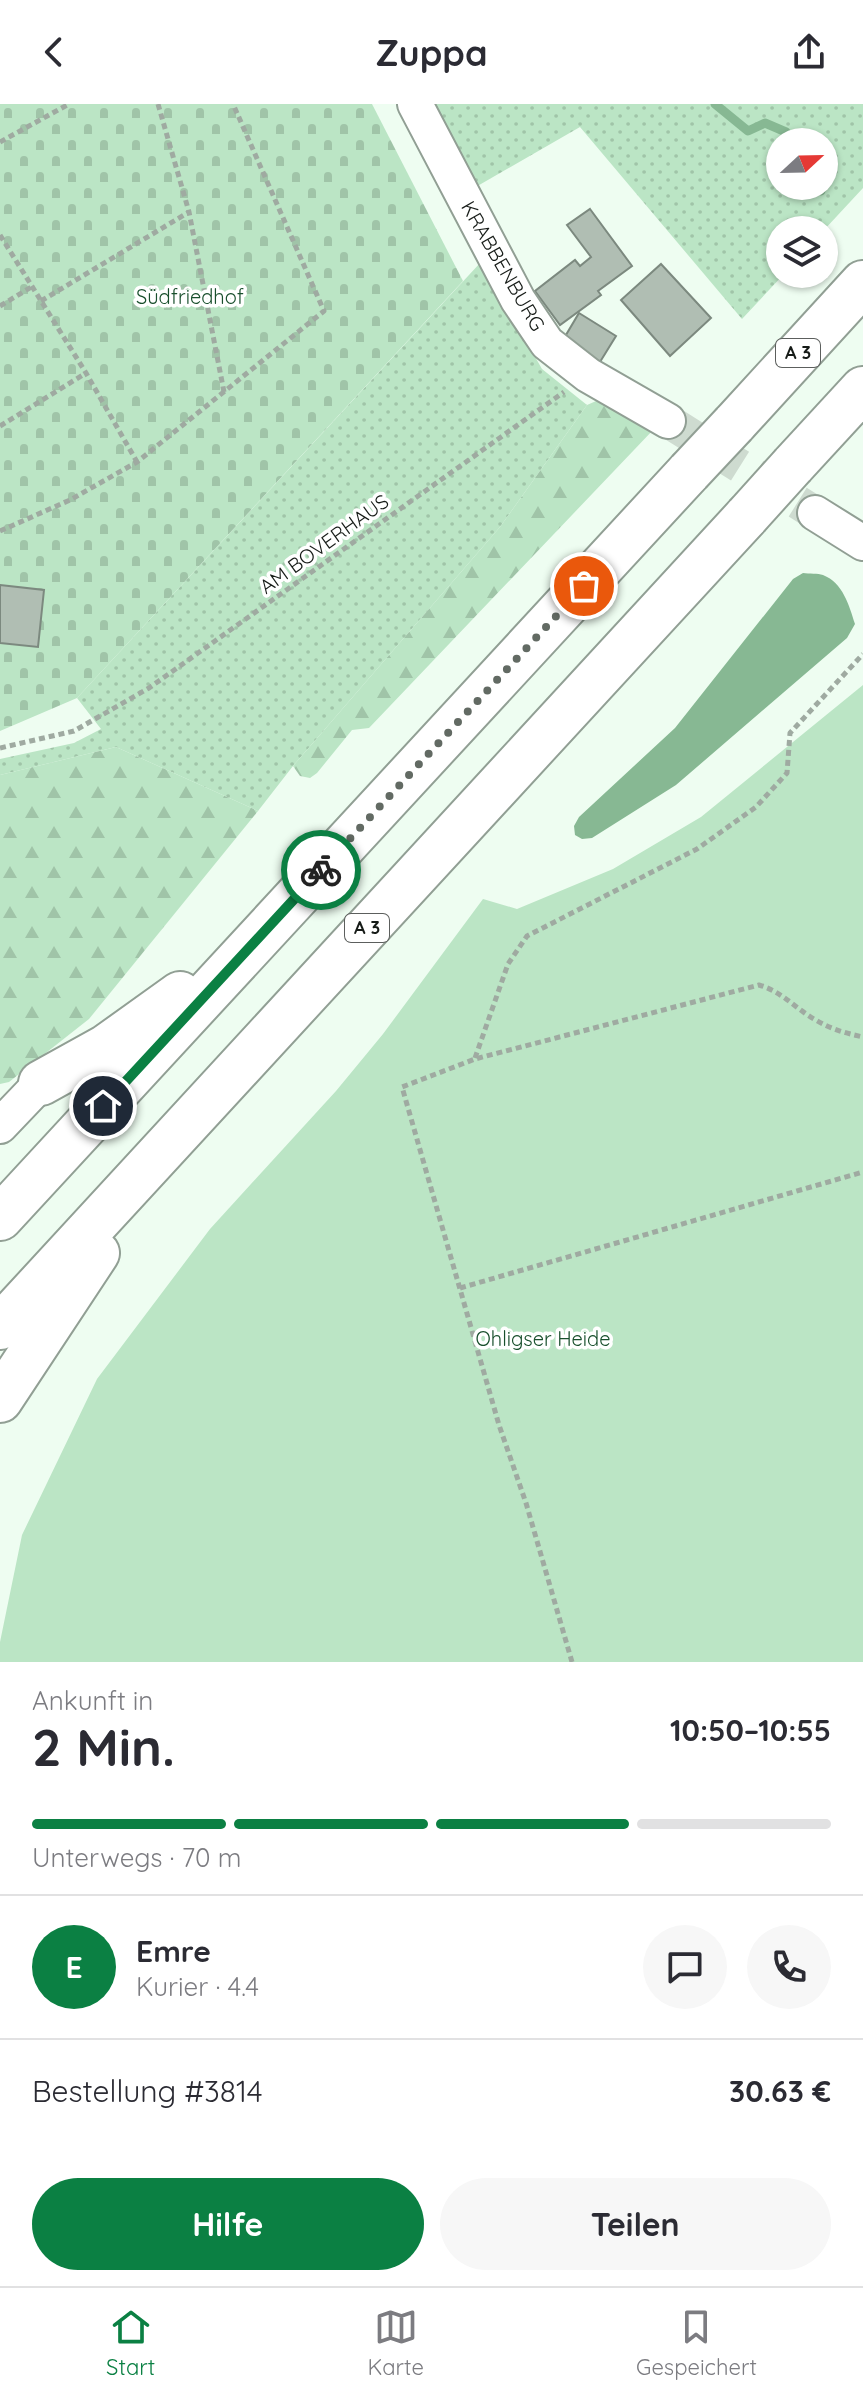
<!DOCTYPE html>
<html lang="de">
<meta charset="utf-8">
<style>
:root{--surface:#fff;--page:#f7f7f7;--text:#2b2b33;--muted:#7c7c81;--line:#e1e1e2;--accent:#0b8043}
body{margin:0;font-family:Quicksand,sans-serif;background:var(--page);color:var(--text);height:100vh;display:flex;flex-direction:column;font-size:30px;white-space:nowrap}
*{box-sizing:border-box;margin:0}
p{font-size:26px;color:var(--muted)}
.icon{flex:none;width:44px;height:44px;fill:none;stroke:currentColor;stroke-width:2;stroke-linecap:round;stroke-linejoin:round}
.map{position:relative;height:1558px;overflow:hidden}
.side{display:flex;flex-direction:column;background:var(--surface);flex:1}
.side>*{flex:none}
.needle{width:52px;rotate:68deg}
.controls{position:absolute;left:766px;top:24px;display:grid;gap:16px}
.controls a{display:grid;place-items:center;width:72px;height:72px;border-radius:50%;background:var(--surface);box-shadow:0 2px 6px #0004;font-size:40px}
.pin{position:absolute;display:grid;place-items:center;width:68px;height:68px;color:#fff;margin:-34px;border:4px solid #fff;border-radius:50%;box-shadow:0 2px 8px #0007}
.courier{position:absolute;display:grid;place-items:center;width:80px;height:80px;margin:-40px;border:6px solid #0b8043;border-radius:50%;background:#fff;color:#222;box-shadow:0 2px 10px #0007}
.summary em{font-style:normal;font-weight:800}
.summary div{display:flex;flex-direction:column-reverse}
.summary{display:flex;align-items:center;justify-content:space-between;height:136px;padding:0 32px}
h1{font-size:52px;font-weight:800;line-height:60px}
.bar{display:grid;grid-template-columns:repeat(4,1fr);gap:12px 8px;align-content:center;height:96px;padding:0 32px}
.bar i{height:10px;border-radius:6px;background:var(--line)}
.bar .selected{background:var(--accent)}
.bar p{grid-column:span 4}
.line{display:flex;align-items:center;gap:20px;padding:0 32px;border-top:2px solid var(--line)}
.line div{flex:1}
.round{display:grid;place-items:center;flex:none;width:84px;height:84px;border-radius:42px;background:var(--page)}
.cta{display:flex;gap:16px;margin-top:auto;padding:16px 32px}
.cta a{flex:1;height:92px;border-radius:48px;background:var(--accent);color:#fff;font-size:32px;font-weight:800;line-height:92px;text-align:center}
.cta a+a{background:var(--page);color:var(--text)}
header{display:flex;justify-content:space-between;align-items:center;height:104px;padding:0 32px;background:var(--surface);font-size:36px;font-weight:800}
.tab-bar{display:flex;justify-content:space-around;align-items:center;height:112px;border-top:2px solid var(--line);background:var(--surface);font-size:22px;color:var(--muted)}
.tab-bar a{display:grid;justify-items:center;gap:4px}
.tab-bar .selected{color:var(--accent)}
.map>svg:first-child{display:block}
</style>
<header><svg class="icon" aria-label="back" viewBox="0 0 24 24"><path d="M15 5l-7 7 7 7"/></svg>Zuppa<svg class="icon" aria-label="share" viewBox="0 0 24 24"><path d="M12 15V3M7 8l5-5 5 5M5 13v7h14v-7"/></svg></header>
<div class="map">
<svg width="863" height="1558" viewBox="0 0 863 1558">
<defs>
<pattern id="grass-dots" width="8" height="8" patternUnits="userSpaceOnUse" patternTransform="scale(2)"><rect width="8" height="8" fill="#bbe5c5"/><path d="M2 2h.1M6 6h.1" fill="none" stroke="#a0c4a8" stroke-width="1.8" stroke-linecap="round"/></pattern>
<pattern id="forest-firs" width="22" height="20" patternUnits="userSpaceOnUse" patternTransform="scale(2)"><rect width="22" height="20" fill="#bbe5c5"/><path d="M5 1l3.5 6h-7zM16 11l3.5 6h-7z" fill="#a0c4a8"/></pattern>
<pattern id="cemetery-stones" width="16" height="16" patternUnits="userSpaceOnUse" patternTransform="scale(2)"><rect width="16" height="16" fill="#bbe5c5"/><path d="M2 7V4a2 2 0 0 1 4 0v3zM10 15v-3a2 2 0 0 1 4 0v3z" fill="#a0c4a8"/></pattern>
</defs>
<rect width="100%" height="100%" fill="#eefdf1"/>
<g fill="url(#grass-dots)" fill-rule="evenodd">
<path d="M432 0H863V84L824 126H780V170H784L742 215 580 23 474 84ZM780 38H824V82H780Z"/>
<path d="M481 158 542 265 587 301 500 423 293 662 258 707 116 643 0 671V655L74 639 101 625 77 594Z"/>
</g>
<g fill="url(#forest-firs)">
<path d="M603 294 654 325 369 624 352 626 317 669 310 674 300 672 293 662 500 423 587 301Z"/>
<path d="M116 643 258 707 89 915 9 978 0 980V671Z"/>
</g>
<path fill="url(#cemetery-stones)" d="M0 0H372L463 177 77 594 0 627Z"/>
<path fill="#bbe5c5" d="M863 581V1558H0V1538L22 1431 97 1275 210 1125 336 987 383 930 483 795 517 805 613 765 701 713Z"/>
<path fill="#87b893" d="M803 469C809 470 818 469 823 471 843 479 849 501 855 520L847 534 676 681 592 734 582 735 575 731 574 722 579 713 675 624 793 475Z"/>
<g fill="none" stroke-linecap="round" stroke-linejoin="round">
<g stroke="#87b893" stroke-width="9">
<path d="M715 0 748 27 765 19 786 28 792 38"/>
<path d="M818 82 821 87"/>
</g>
</g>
<g fill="#b0beb3" stroke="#7c897f" stroke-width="2">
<path d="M590 105 632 162 598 187 601 191 560 221 535 187 575 156 580 162 591 153 567 121Z"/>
<path d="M661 160 711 214 670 252 621 196Z"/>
<path d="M579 209 616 232 600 258 563 236Z"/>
<path d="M0 481 44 486 38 543 0 539Z"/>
</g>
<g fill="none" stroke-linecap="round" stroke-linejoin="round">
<path stroke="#cedbd0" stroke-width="34" stroke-dasharray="34 17" stroke-linecap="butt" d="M668 317 815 409"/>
<defs>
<g id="minor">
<path d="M415 0 518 196 547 239 588 271 668 317"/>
<path d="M815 409 863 439"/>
<path d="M0 1022 41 979"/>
</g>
<g id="highway">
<path d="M734 320 863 179"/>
<path d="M793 361 863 285"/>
<path d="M41 979 106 943 180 890"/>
<path d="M0 1114 689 368"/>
<path d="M0 1223 747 412"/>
<path d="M0 1296 97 1149"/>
</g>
</defs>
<use href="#minor" stroke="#919f94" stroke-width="38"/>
<use href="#highway" stroke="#919f94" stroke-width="48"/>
<g stroke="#9faaa1" stroke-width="5" stroke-dasharray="6 4" stroke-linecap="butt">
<path d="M158 0 189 108 224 288"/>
<path d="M0 38 69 0"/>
<path d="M0 131 86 269 137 358"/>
<path d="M41 197 189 108"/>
<path d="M0 202 33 182"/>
<path d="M0 322 86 269"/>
<path d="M0 427 70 396 137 358 324 207 233 0"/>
<path d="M0 644 74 627 149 584 564 288"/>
<path d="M475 954 508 860 527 832 697 745 756 703 787 669 790 629 863 550"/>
<path d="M460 1184 863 1068"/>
<path d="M572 1558 526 1399 499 1321 402 983 475 955 759 881C781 887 795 904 814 915 830 925 845 929 863 933"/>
</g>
<use href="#minor" stroke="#fff" stroke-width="34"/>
<use href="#highway" stroke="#fff" stroke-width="44"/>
<defs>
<g id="highway-bridge">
<path d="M689 368 734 320"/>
<path d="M747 412 793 361"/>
</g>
</defs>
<use href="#highway-bridge" stroke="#919f94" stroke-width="48" stroke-linecap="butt"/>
<use href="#highway-bridge" stroke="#fff" stroke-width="44"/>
</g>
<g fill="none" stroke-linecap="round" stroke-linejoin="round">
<path stroke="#626a63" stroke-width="8" stroke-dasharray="0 14.4" d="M321 766 584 482"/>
<path stroke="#0b8043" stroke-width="10" d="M103 1002 321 766"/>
</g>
<g text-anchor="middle" stroke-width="7" stroke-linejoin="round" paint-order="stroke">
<g fill="#fff" stroke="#5c5f5d" stroke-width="2">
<rect x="776" y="235" width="44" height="28" rx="6"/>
<rect x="345" y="810" width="44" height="28" rx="6"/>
</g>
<g font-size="18" font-weight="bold" fill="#161b17">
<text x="798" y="255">A 3</text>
<text x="367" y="830">A 3</text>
</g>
<g font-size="20" fill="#161b17" stroke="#fff">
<text transform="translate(503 162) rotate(60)" y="7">KRABBENBURG</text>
<text transform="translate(324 440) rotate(-36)" y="7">AM BOVERHAUS</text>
</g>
<g font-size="20" fill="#184f2c" stroke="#fff">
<text x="190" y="200">Südfriedhof</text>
<text x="543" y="1242">Ohligser Heide</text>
</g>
</g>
</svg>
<div class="controls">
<a><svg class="needle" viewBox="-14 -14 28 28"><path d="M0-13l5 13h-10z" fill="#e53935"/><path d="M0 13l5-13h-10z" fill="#7c7c81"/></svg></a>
<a><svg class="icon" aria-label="layers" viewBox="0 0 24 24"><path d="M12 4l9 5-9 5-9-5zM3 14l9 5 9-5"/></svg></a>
</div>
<div class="pin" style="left:584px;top:482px;background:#ea580c"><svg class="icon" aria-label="bag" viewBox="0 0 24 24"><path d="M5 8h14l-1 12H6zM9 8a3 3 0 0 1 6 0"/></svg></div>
<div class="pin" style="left:103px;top:1002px;background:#1f2937"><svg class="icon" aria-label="home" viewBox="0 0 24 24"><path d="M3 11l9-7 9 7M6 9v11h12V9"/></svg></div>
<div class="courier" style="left:321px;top:766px"><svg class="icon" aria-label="bike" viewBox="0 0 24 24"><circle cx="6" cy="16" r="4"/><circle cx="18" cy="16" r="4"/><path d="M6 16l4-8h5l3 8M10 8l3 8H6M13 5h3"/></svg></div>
</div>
<section class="side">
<div class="summary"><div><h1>2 Min.</h1><p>Ankunft in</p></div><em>10:50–10:55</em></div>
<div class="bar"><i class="selected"></i><i class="selected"></i><i class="selected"></i><i></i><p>Unterwegs · 70 m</p></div>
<div class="line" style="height:144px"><b class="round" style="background:var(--accent);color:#fff">E</b><div><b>Emre</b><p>Kurier · 4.4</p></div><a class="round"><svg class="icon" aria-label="chat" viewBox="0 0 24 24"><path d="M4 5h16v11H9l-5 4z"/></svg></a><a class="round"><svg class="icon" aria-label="phone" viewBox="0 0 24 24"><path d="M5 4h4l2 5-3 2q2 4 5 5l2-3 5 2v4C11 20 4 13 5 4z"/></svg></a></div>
<div class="line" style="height:104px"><div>Bestellung #3814</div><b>30.63 €</b></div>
<div class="cta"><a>Hilfe</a><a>Teilen</a></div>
</section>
<nav class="tab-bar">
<a class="selected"><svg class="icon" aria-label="home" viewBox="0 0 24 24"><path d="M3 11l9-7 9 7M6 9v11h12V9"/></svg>Start</a>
<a><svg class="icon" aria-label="map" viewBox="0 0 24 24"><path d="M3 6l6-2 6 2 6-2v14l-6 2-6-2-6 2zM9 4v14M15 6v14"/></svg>Karte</a>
<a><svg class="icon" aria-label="saved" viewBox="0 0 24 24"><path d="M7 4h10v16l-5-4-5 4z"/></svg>Gespeichert</a>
</nav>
